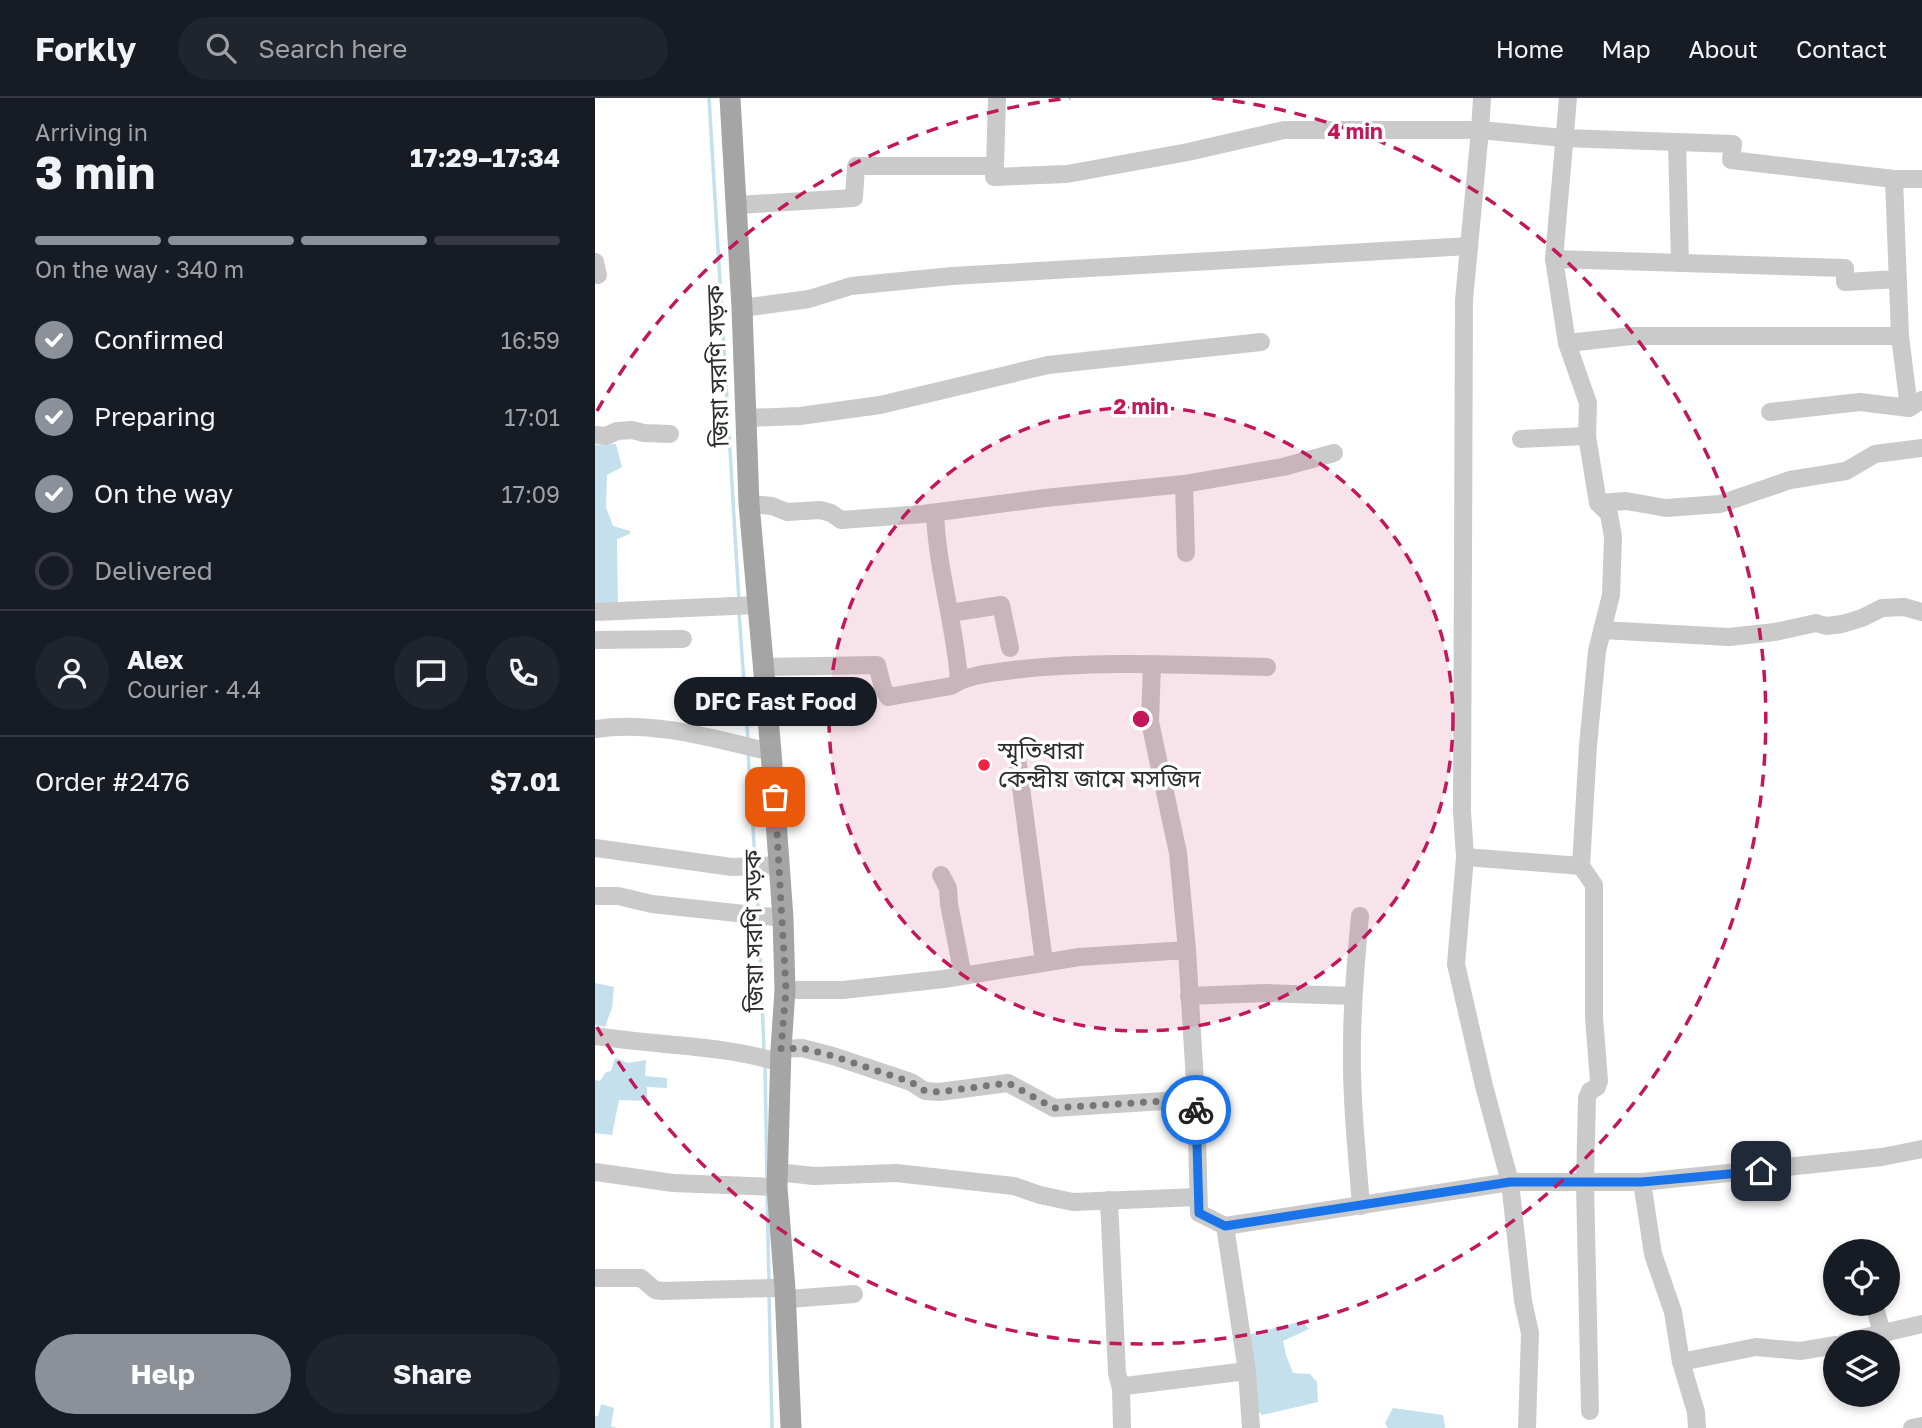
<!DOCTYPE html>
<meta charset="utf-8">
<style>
:root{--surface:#171b24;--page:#20242c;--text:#f1f3f6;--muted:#9ea1a6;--line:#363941;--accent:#8c9099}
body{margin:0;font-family:"Golos Text","Noto Sans Bengali",sans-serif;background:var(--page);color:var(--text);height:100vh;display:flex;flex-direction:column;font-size:26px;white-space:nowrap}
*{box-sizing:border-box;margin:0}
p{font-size:23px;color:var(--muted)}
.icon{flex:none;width:38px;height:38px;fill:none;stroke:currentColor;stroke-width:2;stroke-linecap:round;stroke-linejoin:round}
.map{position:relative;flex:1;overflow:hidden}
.drawer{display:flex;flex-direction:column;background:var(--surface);width:595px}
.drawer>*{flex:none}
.controls{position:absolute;left:1228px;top:1141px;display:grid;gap:14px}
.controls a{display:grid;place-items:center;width:77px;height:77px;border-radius:50%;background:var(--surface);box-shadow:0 4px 10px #0003;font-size:35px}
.pin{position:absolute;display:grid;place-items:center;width:60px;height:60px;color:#fff;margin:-30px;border-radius:14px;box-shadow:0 4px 10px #0006}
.courier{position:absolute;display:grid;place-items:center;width:70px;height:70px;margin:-35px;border:5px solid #1a73e8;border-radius:50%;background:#fff;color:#222;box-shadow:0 2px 9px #0007}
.bubble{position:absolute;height:49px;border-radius:24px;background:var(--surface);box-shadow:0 4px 10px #0003;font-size:23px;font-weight:700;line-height:49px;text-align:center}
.overview em{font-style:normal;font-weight:700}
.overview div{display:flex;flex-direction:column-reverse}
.overview{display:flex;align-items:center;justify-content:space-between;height:119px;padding:0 35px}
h1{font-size:46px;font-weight:700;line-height:52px}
.bar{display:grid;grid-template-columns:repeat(4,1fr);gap:10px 7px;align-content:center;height:84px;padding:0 35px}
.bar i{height:9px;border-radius:5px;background:var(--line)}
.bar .on{background:var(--accent)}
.bar p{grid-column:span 4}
.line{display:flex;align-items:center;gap:18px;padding:0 35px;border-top:2px solid var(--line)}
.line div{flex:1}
.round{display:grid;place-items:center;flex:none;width:74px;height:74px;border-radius:37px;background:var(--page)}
ol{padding:0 35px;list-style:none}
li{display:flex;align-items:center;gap:21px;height:77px}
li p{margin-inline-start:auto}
li .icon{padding:7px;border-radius:50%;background:var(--accent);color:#fff;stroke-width:4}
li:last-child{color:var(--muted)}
li i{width:38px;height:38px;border:4px solid var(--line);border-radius:50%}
.button{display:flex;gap:14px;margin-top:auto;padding:14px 35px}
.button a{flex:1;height:80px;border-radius:42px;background:var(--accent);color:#fff;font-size:28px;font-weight:700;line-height:80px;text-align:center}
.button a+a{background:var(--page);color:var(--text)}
header{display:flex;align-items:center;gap:42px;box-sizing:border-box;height:98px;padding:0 35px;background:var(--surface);border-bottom:2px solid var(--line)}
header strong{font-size:33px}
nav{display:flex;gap:38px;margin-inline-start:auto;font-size:24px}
.search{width:490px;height:63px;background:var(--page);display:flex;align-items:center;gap:18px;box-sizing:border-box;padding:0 24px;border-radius:38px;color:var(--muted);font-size:26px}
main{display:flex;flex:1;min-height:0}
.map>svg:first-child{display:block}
</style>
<header>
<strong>Forkly</strong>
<div class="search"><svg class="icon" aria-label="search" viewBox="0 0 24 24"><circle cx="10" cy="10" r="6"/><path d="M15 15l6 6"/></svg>Search here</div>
<nav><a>Home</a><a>Map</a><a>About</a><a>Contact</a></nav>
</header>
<main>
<section class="drawer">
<div class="overview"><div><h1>3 min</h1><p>Arriving in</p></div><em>17:29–17:34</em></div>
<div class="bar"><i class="on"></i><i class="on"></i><i class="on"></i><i></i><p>On the way · 340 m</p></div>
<ol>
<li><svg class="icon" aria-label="check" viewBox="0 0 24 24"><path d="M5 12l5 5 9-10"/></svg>Confirmed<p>16:59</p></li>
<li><svg class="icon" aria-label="check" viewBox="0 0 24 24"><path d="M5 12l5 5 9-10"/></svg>Preparing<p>17:01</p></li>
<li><svg class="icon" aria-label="check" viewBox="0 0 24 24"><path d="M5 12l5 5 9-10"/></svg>On the way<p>17:09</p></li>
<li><i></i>Delivered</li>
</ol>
<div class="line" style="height:126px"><a class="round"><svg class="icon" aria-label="person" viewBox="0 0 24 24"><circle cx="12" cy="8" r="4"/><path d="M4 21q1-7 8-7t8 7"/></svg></a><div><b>Alex</b><p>Courier · 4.4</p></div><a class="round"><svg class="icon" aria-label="chat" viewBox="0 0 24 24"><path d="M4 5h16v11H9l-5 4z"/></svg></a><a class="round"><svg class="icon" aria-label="phone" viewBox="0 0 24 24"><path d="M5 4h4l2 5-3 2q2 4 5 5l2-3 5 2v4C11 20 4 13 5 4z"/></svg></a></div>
<div class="line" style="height:91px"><div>Order #2476</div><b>$7.01</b></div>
<div class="button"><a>Help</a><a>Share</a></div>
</section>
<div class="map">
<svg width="1327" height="1330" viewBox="0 0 1327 1330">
<rect width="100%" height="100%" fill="#fff"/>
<g fill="#c4e0ed">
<path d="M21 346 27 369 12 377 11 409 18 428 35 433V436L22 441 23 505 0 508V347Z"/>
<path d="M0 885 19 889 17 910 10 929 0 927Z"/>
<path d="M20 960 33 965 51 962 50 978 72 980V990L52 989V1003L24 1002 17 1037 0 1035V982L5 983 11 974 16 973Z"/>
<path d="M700 1225H709L714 1231 688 1243 691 1257 698 1275 715 1276 722 1284 723 1304 667 1317 660 1310 652 1237Z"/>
<path d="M6 1306 19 1310 16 1328 22 1330H0V1318H3Z"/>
<path d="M798 1310 848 1317 850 1330H793L790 1325Z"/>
</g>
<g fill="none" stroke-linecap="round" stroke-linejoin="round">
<g stroke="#c4e0ed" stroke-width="3.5">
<path d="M114 0 144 503"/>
<path d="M144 514 153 642"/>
<path d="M153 654 160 761"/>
<path d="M161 772 163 810"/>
<path d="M164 825 169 953"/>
<path d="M170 968 172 1083"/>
<path d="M172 1094 174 1184"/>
<path d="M174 1196 177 1330"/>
</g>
<g stroke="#cacaca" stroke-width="18">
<path d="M887 0 885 32 969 40 1138 46 1136 62 1299 81"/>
<path d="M1082 44 1085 165"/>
<path d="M400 68 402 0"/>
<path d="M142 107 259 100 261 68H400L399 79 472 76 593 54 689 32H885L869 202 867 713 870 759 861 866 889 988 915 1084 928 1203 935 1235 932 1330"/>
<path d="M959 161 973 0"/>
<path d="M0 164 3 177"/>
<path d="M1303 181 1250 184V170L959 161 972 245 1037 238H1305L1299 81H1327"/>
<path d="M147 210 214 201 256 188 357 178 874 148"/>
<path d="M1305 238 1314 310"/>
<path d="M972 245 993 305 992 338 1003 405 1014 416 1018 439 1016 497 1002 553 993 648 986 768 999 787V919L1004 983 1002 989 995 993 992 1000 990 1085 995 1313"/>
<path d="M1175 314 1265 304 1314 310 1327 302"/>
<path d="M152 320 205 318 285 307 453 267 666 244"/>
<path d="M0 337 11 338 22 333 37 332 49 335 75 336"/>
<path d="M926 341 992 338"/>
<path d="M589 386 591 455"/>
<path d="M1003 405 1031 403 1071 410 1125 406 1195 382 1251 373 1280 356 1327 350"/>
<path d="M154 406 177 408 192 414 225 412 236 415 246 422 328 416 450 400 589 386 688 369 739 355"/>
<path d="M340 415C342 471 360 526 364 582"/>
<path d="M0 514 162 507"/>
<path d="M355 515 406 507 415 550"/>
<path d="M1007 532 1134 539 1180 534 1221 525 1231 528 1247 526 1267 520 1287 510 1309 509 1327 514"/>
<path d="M0 542 88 541"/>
<path d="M557 567 555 624 583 755 592 852"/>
<path d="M168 569 282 567 288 590 293 599 356 588C373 576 398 575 418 572 502 562 588 567 672 569"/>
<path d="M0 631C58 622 120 641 176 654"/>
<path d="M422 659 449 864"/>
<path d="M0 750 137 769 185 767"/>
<path d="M870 759 986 768"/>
<path d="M346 777 353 790 354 806 368 878"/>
<path d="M0 798H23L57 806 188 820"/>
<path d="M765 818C761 861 757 904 757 947 756 1001 762 1055 766 1108"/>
<path d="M190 892H248L349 881 484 859 592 852 601 1001 604 1115 630 1128"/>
<path d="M594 898 671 895 758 898"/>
<path d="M0 938C62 948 125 946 186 965"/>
<path d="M186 951 207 950 238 958 316 984 330 993 344 994 413 985 459 1010 601 1001"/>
<path d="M0 1074 78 1085 182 1089"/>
<path d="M182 1074 219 1078 301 1075 419 1088 445 1097 478 1104 603 1099"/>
<path d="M1047 1084 1058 1156 1078 1214 1086 1264 1101 1314 1102 1330"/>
<path d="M514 1102 522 1275 526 1291"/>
<path d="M1266 1152 1267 1153"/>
<path d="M0 1180H46L60 1192 67 1193 180 1190 190 1191 188 1194 194 1201 259 1196"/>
<path d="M1279 1206 1287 1235"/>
<path d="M1250 1244 1327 1226"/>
<path d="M1086 1264 1161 1249 1205 1253 1241 1247"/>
<path d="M652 1273 656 1330"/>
<path d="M527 1330 526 1291 530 1288 652 1273 630 1128 915 1084H1047L1287 1059 1327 1051"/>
<path d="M1317 1330 1327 1328"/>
</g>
<path stroke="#a5a5a5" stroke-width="21" d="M135 0 147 210 154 406 176 654 188 820 190 892 186 951 182 1089 190 1191 196 1330"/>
</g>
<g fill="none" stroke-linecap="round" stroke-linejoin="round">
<path stroke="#767676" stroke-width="7" stroke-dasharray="0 12.6" d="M180 699 191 892 186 951 207 950 238 958 316 984 330 993 344 994 413 985 459 1010 601 1001V1012"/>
<path stroke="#1a73e8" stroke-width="9" d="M601 1012 604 1115 630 1128 915 1084H1047L1166 1073"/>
</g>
<circle cx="546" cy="621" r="312" fill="#c2185b" fill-opacity=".12"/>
<g fill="none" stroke="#c2185b" stroke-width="3.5" stroke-dasharray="12 9">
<circle cx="546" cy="621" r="312"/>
<path d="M2 313A625 625 0 0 1 475 0M617 0A625 625 0 1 1 2 929"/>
</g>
<circle fill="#ef2343" stroke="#fff" stroke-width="2.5" cx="389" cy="667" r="7"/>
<g text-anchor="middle" stroke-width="7" stroke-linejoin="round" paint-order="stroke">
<g font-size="24" fill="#2d2d2d" stroke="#fff">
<text transform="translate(123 268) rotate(-92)" y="8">জিয়া সরণি সড়ক</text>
<text transform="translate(159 833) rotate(-91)" y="8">জিয়া সরণি সড়ক</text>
</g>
<g font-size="24" fill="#2d2d2d" stroke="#fff" text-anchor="start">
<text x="403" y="661">স্মৃতিধারা<tspan x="403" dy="28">কেন্দ্রীয় জামে মসজিদ</tspan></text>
</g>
</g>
<circle cx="546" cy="621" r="10" fill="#c2185b" stroke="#fff" stroke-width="3.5"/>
<g font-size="21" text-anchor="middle" font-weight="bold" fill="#c2185b" stroke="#fff" stroke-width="7" stroke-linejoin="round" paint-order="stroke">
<text x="760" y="41">4 min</text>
<text x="546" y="316">2 min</text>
</g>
</svg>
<div class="controls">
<a><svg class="icon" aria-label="locate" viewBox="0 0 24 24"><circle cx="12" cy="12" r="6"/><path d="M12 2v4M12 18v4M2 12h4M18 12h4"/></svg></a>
<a><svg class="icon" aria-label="layers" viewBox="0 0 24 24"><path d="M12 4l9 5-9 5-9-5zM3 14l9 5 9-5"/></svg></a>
</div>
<div class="pin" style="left:180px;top:699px;background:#ea580c"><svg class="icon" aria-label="bag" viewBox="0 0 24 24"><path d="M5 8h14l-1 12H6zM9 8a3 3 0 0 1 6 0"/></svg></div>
<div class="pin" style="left:1166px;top:1073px;background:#1f2937"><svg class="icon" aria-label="home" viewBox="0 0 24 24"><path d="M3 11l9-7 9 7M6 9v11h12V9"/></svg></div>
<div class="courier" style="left:601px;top:1012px"><svg class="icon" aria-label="bike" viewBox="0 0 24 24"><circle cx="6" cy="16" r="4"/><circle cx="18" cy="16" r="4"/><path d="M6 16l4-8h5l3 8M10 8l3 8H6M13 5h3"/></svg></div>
<div class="bubble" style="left:79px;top:579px;width:203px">DFC Fast Food</div>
</div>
</main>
